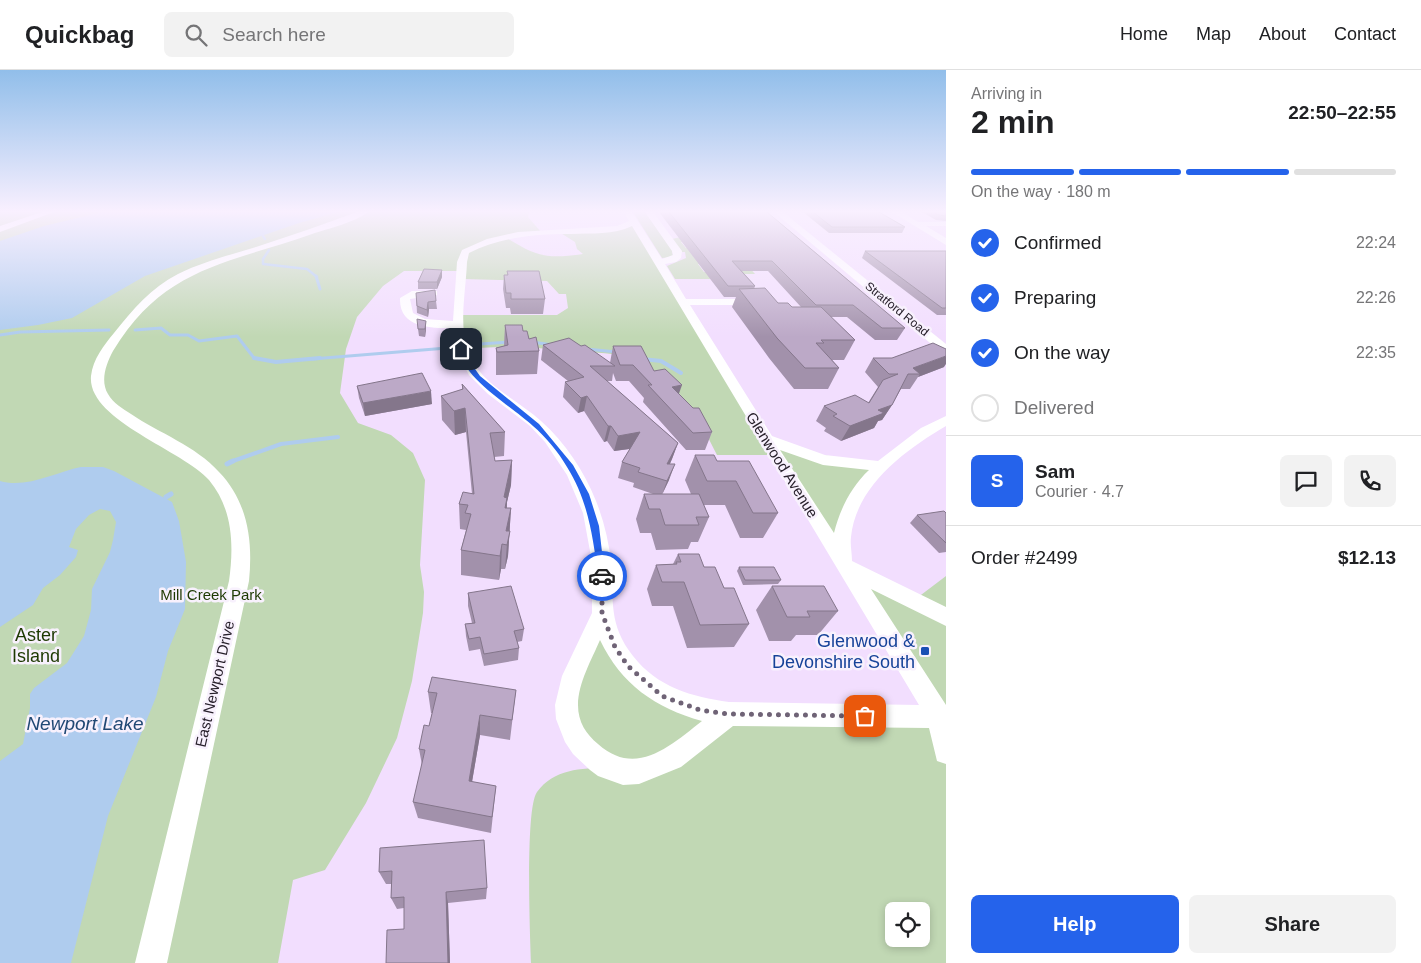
<!DOCTYPE html>
<meta charset="utf-8">
<style>
:root{--surface:#fff;--page:#f2f2f2;--text:#202124;--muted:#757577;--line:#e0e0e0;--accent:#2563eb}
body{margin:0;font-family:Helvetica,sans-serif;background:var(--page);color:var(--text);height:100vh;display:flex;flex-direction:column;font-size:19px;white-space:nowrap}
*{box-sizing:border-box;margin:0}
p{font-size:16px;color:var(--muted)}
.icon{flex:none;width:28px;height:28px;fill:none;stroke:currentColor;stroke-width:2;stroke-linecap:round;stroke-linejoin:round}
.map{position:relative;flex:1;overflow:hidden}
.drawer{display:flex;flex-direction:column;background:var(--surface);width:475px}
.drawer>*{flex:none}
.buttons{position:absolute;left:885px;top:832px;display:grid;gap:10px}
.buttons a{display:grid;place-items:center;width:45px;height:45px;border-radius:8px;background:var(--surface);box-shadow:0 2px 8px #0003;font-size:25px}
.pin{position:absolute;display:grid;place-items:center;width:42px;height:42px;color:#fff;margin:-21px;border-radius:10px;box-shadow:0 2px 8px #0006}
.courier{position:absolute;display:grid;place-items:center;width:50px;height:50px;margin:-25px;border:4px solid #2563eb;border-radius:50%;background:#fff;color:#222;box-shadow:0 1px 6px #0007}
.summary em{font-style:normal;font-weight:600}
.summary div{display:flex;flex-direction:column-reverse}
.summary{display:flex;align-items:center;justify-content:space-between;height:85px;padding:0 25px}
h1{font-size:32px;font-weight:600;line-height:38px}
.bar{display:grid;grid-template-columns:repeat(4,1fr);gap:8px 5px;align-content:center;height:60px;padding:0 25px}
.bar i{height:6px;border-radius:4px;background:var(--line)}
.bar .on{background:var(--accent)}
.bar p{grid-column:span 4}
.line{display:flex;align-items:center;gap:12px;padding:0 25px;border-top:1px solid var(--line)}
.line div{flex:1}
.round{display:grid;place-items:center;flex:none;width:52px;height:52px;border-radius:8px;background:var(--page)}
ol{padding:0 25px;list-style:none}
li{display:flex;align-items:center;gap:15px;height:55px}
li p{margin-inline-start:auto}
li .icon{padding:5px;border-radius:50%;background:var(--accent);color:#fff;stroke-width:4}
li:last-child{color:var(--muted)}
li i{width:28px;height:28px;border:2px solid var(--line);border-radius:50%}
.primary-button{display:flex;gap:10px;margin-top:auto;padding:10px 25px}
.primary-button a{flex:1;height:58px;border-radius:8px;background:var(--accent);color:#fff;font-size:20px;font-weight:600;line-height:58px;text-align:center}
.primary-button a+a{background:var(--page);color:var(--text)}
header{display:flex;align-items:center;gap:30px;box-sizing:border-box;height:70px;padding:0 25px;background:var(--surface);border-bottom:1px solid var(--line)}
header strong{font-size:24px}
nav{display:flex;gap:28px;margin-inline-start:auto;font-size:18px}
.search{width:350px;height:45px;background:var(--page);display:flex;align-items:center;gap:12px;box-sizing:border-box;padding:0 18px;border-radius:8px;color:var(--muted);font-size:19px}
main{display:flex;flex:1;min-height:0}
.map>svg:first-child{display:block}
</style>
<header>
<strong>Quickbag</strong>
<div class="search"><svg class="icon" aria-label="search" viewBox="0 0 24 24"><circle cx="10" cy="10" r="6"/><path d="M15 15l6 6"/></svg>Search here</div>
<nav><a>Home</a><a>Map</a><a>About</a><a>Contact</a></nav>
</header>
<main>
<div class="map">
<svg width="946" height="893" viewBox="0 0 946 893">
<rect width="100%" height="100%" fill="#f2defe"/>
<g fill="#c1d8b4" fill-rule="evenodd">
<path d="M0 142H529L528 147 542 163 505 167C537 187 546 189 583 184L577 179 575 172 559 162 603 161 633 152 766 369 787 378 881 396 854 429 844 494 913 531 946 506V893H531C530 866 525 738 537 722 554 699 581 698 607 698L568 648 602 543 615 577 679 634 938 647 776 385H717C696 342 669 296 618 285 601 282 582 282 565 280 529 277 496 276 461 279L460 245H557L568 238 566 224H559L547 211 462 209V201H404L383 216 357 247 346 279 340 323 358 353 391 365 413 383 425 410 420 495 424 522 423 543 412 611 397 668 366 733 325 800 293 810 278 893H0ZM894 841H921V869H894Z"/>
<path d="M633 142H645L672 180 673 187 662 188Z"/>
<path d="M681 167 723 169 729 175H734L753 195H747L755 204H712L715 209H675L667 196 686 188 685 182H681L672 169ZM711 171 714 175H721L725 179H734L746 193H738L742 197 734 198 737 201 704 202 698 194H728L715 178H686L681 172Z"/>
</g>
<g fill="#afccee">
<path d="M102 142H338L299 153 145 206 72 248 38 255 0 260V171L44 156Z"/>
<path d="M81 397H103L114 401 172 432 179 451 186 492 185 539 168 581 156 627 108 746 71 893H0V691L23 674 30 638V624L34 618 67 593 84 566 91 540 92 519 110 482 113 470 116 452 110 441 100 439 89 445 76 459 69 477 78 480 76 487 60 505 43 518 33 535 0 557V411C26 419 56 402 81 397Z"/>
</g>
<g fill="none" stroke-linecap="round" stroke-linejoin="round">
<g stroke="#afccee" stroke-width="2.5">
<path d="M263 166 265 169"/>
<path d="M269 180 263 189V194L307 199 317 207"/>
</g>
<g stroke="#afccee" stroke-width="3">
<path d="M316 206 320 219"/>
<path d="M135 260 161 258 170 265H188L199 271 237 266 254 288 259 289"/>
<path d="M0 265 20 262 109 260"/>
<path d="M532 272 553 275"/>
<path d="M480 274 511 272"/>
<path d="M586 279 617 282"/>
<path d="M312 289 447 278"/>
<path d="M642 289H644"/>
</g>
<g stroke="#afccee" stroke-width="4">
<path d="M254 288 276 292 320 288"/>
<path d="M642 289 661 291 681 303"/>
<path d="M230 392 281 374 338 367"/>
</g>
<g stroke="#afccee" stroke-width="5">
<path d="M227 394 233 391"/>
<path d="M166 427 171 424"/>
</g>
<g fill="#fff" fill-rule="evenodd">
<path d="M42 142H54L0 162V156Z"/>
<path d="M357 142H368C356 152 327 159 312 164 227 194 164 197 113 281 106 294 100 311 108 324 113 333 123 339 131 344 159 363 196 376 219 402 248 432 253 471 249 511L167 893H135L229 511C234 475 233 439 209 410 183 380 87 350 91 306 93 289 104 275 114 263 133 239 151 218 178 204 202 192 230 185 256 177 290 166 324 154 357 142Z"/>
<path d="M624 142H632L662 189 673 185 672 181 645 142H653L682 181 681 188 676 192 665 194 686 229H757L762 232 757 235H690L772 366 825 385 878 391 921 358 946 346V356C905 380 856 416 851 467 850 475 852 483 852 491L946 537V556L871 519 946 635V694L937 691 929 658 733 656 681 697 639 714 623 715 598 706 590 700 573 684 565 672 556 649 555 635 562 606 592 543V492L583 443 567 405 545 372 530 356 488 324 469 305 455 279 453 258C430 258 399 258 400 228L412 221H437V225L410 229 413 243 425 249 453 251 457 192 462 180 487 169 518 162 617 156 629 151ZM632 156 919 635 729 632C692 627 657 617 633 586 608 554 614 531 611 493 609 472 604 451 596 431 584 401 565 372 541 351 516 328 477 313 467 278 459 251 466 220 467 192L469 183C501 167 535 164 571 164 592 163 613 165 632 156ZM780 380 823 395 869 400C851 417 840 439 834 463ZM600 570C621 614 655 638 702 651 670 676 636 708 598 674 586 664 578 652 578 635 578 613 592 589 600 570Z"/>
<path d="M774 142H783L946 274V284L942 283Z"/>
<path d="M892 142H902L918 152H946V156H926L946 168V175Z"/>
</g>
</g>
<g fill="#a291ab" fill-rule="evenodd">
<path d="M659 142H767L905 258 897 270H875L847 247H831L855 270 844 290H832L839 298 828 319H794L769 288 732 237 736 227H724ZM742 201H768L801 237H792L778 233 754 219 755 216Z"/>
<path d="M803 142H879L905 157 902 163H829Z"/>
<path d="M922 142H946V151L936 150Z"/>
<path d="M865 181H946V245H937L862 188Z"/>
<path d="M442 200V207L437 219H418V212Z"/>
<path d="M507 201 545 229 543 244H511L510 238H506L503 219 504 205H507Z"/>
<path d="M416 223 436 231 437 239H429L428 247 417 243Z"/>
<path d="M426 251V258L425 267 419 266 418 259Z"/>
<path d="M505 255 523 261 539 281 537 304 496 305V278L504 276Z"/>
<path d="M543 275 581 276 610 293 613 276 654 301 679 324 712 362 705 380H686L643 332 644 328 629 311H616L613 303 612 311H607L678 373 670 394 669 410 662 424H691L685 410 695 385 717 391 778 443 763 468H740L725 435H704L709 447 698 472H691L688 479 656 480 651 463H640L636 449 644 424H653L633 417 634 413 618 408 622 392 630 379 614 381 607 371 604 372 584 341 578 343 563 327 565 312 568 311 541 290Z"/>
<path d="M873 288 944 297 918 307 910 319H901L892 335 882 350 878 351 874 358 841 371 824 361 826 358 816 351 824 336 868 333 878 317 865 302Z"/>
<path d="M462 314 505 362 504 386 494 387 495 391 512 390 511 415 507 432V438H511L508 486 505 499H501L499 510 461 505V480L466 460 460 459 459 434 472 424 466 362 455 365 442 350 441 326 462 320Z"/>
<path d="M357 316 432 334 365 346 359 328Z"/>
<path d="M946 443V482L939 483 910 453 917 445Z"/>
<path d="M678 484 704 497 724 518 749 554 734 577 687 578 673 536H652L647 519 656 495 673 494Z"/>
<path d="M739 497 781 510 778 514 743 515 737 501Z"/>
<path d="M772 516 838 541 818 565H796L791 571H769L756 540Z"/>
<path d="M468 523 524 559 522 571 517 572 519 578 518 590 484 596 480 579 469 581 466 566 465 554 472 553 468 536Z"/>
<path d="M516 620 510 670 480 665 472 712 496 716 491 763 418 748 413 732 422 695 419 679 429 656 432 643H431L428 622Z"/>
<path d="M380 778 487 818 486 829 448 833 450 893H386L404 859V838L397 839 391 828V814H386L379 802Z"/>
</g>
<g fill="#84768b">
<path d="M442 200V207L437 219V212Z"/>
<path d="M428 232 429 239 428 247 427 240Z"/>
<path d="M426 251V258L425 267V259Z"/>
<path d="M946 286V294L944 297 918 307 920 304 913 298Z"/>
<path d="M682 315 676 332 672 317Z"/>
<path d="M431 321 432 334 365 346 363 333Z"/>
<path d="M587 326 584 341 578 343 581 328Z"/>
<path d="M892 335 882 350 878 351 874 358 841 371 850 356 878 340Z"/>
<path d="M465 338 466 362 455 365 454 341Z"/>
<path d="M608 356H611L607 371 604 372Z"/>
<path d="M640 362 636 378 614 381 618 366Z"/>
<path d="M678 373 672 389 662 410 667 394Z"/>
<path d="M512 390 511 415 507 432 506 452 504 427Z"/>
<path d="M675 394 669 410 661 427 667 411Z"/>
<path d="M511 438 508 486 505 499 507 474 506 461Z"/>
<path d="M502 474 501 499 499 510 500 486Z"/>
<path d="M480 645V665L469 729V711Z"/>
<path d="M446 822 448 833 450 893H448Z"/>
</g>
<g fill="#bca9c7" stroke="#84768b">
<path d="M669 142H767L905 258H882L853 235H816L772 191H732L755 216H728Z"/>
<path d="M813 142H879L905 157H832Z"/>
<path d="M933 142H946V146L939 145Z"/>
<path d="M865 181H946V238H942Z"/>
<path d="M424 199 442 200 437 212H418Z"/>
<path d="M507 201H539L545 229H511V223H506L504 205H508Z"/>
<path d="M765 218 778 233H788L792 237H821L855 270H821L824 273H816L839 298H805L777 268 739 219Z"/>
<path d="M435 220 436 231 428 232 427 240 417 236 416 223Z"/>
<path d="M417 249 426 251 425 259H418Z"/>
<path d="M505 255H522L523 261H527L529 269 536 267 539 281 497 282 496 278 508 275Z"/>
<path d="M569 268 581 276 585 275 615 296H590L678 373 667 394H675L667 411 638 402 640 398 622 392 640 362 618 366 611 356H608L587 326 581 328 565 312 584 307 543 275Z"/>
<path d="M933 273 946 279V286L913 298 920 304H908L892 335 878 340 884 343 850 356 833 346 837 344 824 336 855 325 869 333 883 310 898 304H889L873 288H892Z"/>
<path d="M613 276H641L654 301 665 299 682 315 672 317 693 338H699L712 362 693 363 648 315H652L633 295H620Z"/>
<path d="M422 303 431 321 363 333 357 316Z"/>
<path d="M462 314 505 362 490 363 495 391 512 390 504 427 507 428 505 438H511L506 461H510L507 475 502 474 500 486 461 480 471 444 465 443 468 435 459 434 463 422 474 424 465 338 454 341 441 326 463 319Z"/>
<path d="M695 385H714L717 391H749L778 443H753L736 411H707Z"/>
<path d="M644 424H699L709 447H696L699 455H665L660 439H649Z"/>
<path d="M944 441 946 443V473L917 445Z"/>
<path d="M678 484H699L704 497H715L724 518H734L749 554 700 555 684 512H662L656 495 677 494 676 492H681Z"/>
<path d="M739 497H774L781 510H745Z"/>
<path d="M511 516 524 559 514 561 519 578 484 584 480 567 469 569 465 554 475 553 468 523Z"/>
<path d="M772 516H824L838 541H807L810 547H787Z"/>
<path d="M432 607 516 620 512 650 480 645 469 711 496 716 492 747 413 732 425 680 419 679 424 655 429 656 437 623 428 622Z"/>
<path d="M484 770 487 818 446 822 448 893H386L387 860 404 859V827L391 828 392 801 379 802 380 778Z"/>
</g>
<linearGradient id="sky" x2="0" y2="1"><stop stop-color="#91beea"/><stop offset="0.53" stop-color="#f9f0ff"/><stop offset="1" stop-color="#f9f0ff" stop-opacity="0"/></linearGradient>
<rect width="946" height="267" fill="url(#sky)"/>
<path fill="#2563eb" d="M459 278H463L470 292 480 306 539 354 573 395 589 424 599 456 605 508H599L598 506C593 467 588 430 567 397 559 383 545 366 533 356 513 337 460 307 459 278Z"/>
<g fill="none" stroke-linecap="round" stroke-linejoin="round">
<path stroke="#6f6376" stroke-width="5" stroke-dasharray="0 9" d="M602 506V543L615 577 628 596 662 626 700 640 729 644 865 646"/>
</g>
<rect fill="#1a4fb4" stroke="#f8f1fd" stroke-width="2" x="920" y="576" width="10" height="10" rx="2.5"/>
<g text-anchor="middle" stroke-width="5" stroke-linejoin="round" paint-order="stroke">
<g font-size="12" fill="#28212c" stroke="#f8f1fd">
<text transform="translate(897 239) rotate(39)" y="4">Stratford Road</text>
</g>
<g font-size="15" fill="#28212c" stroke="#f8f1fd">
<text transform="translate(782 395) rotate(58)" y="5">Glenwood Avenue</text>
<text transform="translate(215 614) rotate(-77)" y="5">East Newport Drive</text>
</g>
<g font-size="15" fill="#1d3901" stroke="#f8f1fd">
<text x="211" y="530">Mill Creek Park</text>
</g>
<g font-size="18" fill="#1d3901" stroke="#f8f1fd">
<text x="36" y="571">Aster<tspan x="36" dy="21">Island</tspan></text>
</g>
<g font-size="18" fill="#164399" stroke="#f8f1fd" text-anchor="end">
<text x="915" y="577">Glenwood &amp;<tspan x="915" dy="21">Devonshire South</tspan></text>
</g>
<g font-size="19" font-style="italic" fill="#204874" stroke="#f8f1fd">
<text x="85" y="660">Newport Lake</text>
</g>
</g>
</svg>
<div class="buttons">
<a><svg class="icon" aria-label="locate" viewBox="0 0 24 24"><circle cx="12" cy="12" r="6"/><path d="M12 2v4M12 18v4M2 12h4M18 12h4"/></svg></a>
</div>
<div class="pin" style="left:865px;top:646px;background:#ea580c"><svg class="icon" aria-label="bag" viewBox="0 0 24 24"><path d="M5 8h14l-1 12H6zM9 8a3 3 0 0 1 6 0"/></svg></div>
<div class="pin" style="left:461px;top:279px;background:#1f2937"><svg class="icon" aria-label="home" viewBox="0 0 24 24"><path d="M3 11l9-7 9 7M6 9v11h12V9"/></svg></div>
<div class="courier" style="left:602px;top:506px"><svg class="icon" aria-label="car" viewBox="0 0 24 24"><path d="M5 17H2v-5l4-1 3-4h7l3 4 3 1v5h-3M9 17h6M6 11h13"/><circle cx="7" cy="17" r="2"/><circle cx="17" cy="17" r="2"/></svg></div>
</div>
<section class="drawer">
<div class="summary"><div><h1>2 min</h1><p>Arriving in</p></div><em>22:50–22:55</em></div>
<div class="bar"><i class="on"></i><i class="on"></i><i class="on"></i><i></i><p>On the way · 180 m</p></div>
<ol>
<li><svg class="icon" aria-label="check" viewBox="0 0 24 24"><path d="M5 12l5 5 9-10"/></svg>Confirmed<p>22:24</p></li>
<li><svg class="icon" aria-label="check" viewBox="0 0 24 24"><path d="M5 12l5 5 9-10"/></svg>Preparing<p>22:26</p></li>
<li><svg class="icon" aria-label="check" viewBox="0 0 24 24"><path d="M5 12l5 5 9-10"/></svg>On the way<p>22:35</p></li>
<li><i></i>Delivered</li>
</ol>
<div class="line" style="height:90px"><b class="round" style="background:var(--accent);color:#fff">S</b><div><b>Sam</b><p>Courier · 4.7</p></div><a class="round"><svg class="icon" aria-label="chat" viewBox="0 0 24 24"><path d="M4 5h16v11H9l-5 4z"/></svg></a><a class="round"><svg class="icon" aria-label="phone" viewBox="0 0 24 24"><path d="M5 4h4l2 5-3 2q2 4 5 5l2-3 5 2v4C11 20 4 13 5 4z"/></svg></a></div>
<div class="line" style="height:65px"><div>Order #2499</div><b>$12.13</b></div>
<div class="primary-button"><a>Help</a><a>Share</a></div>
</section>
</main>
